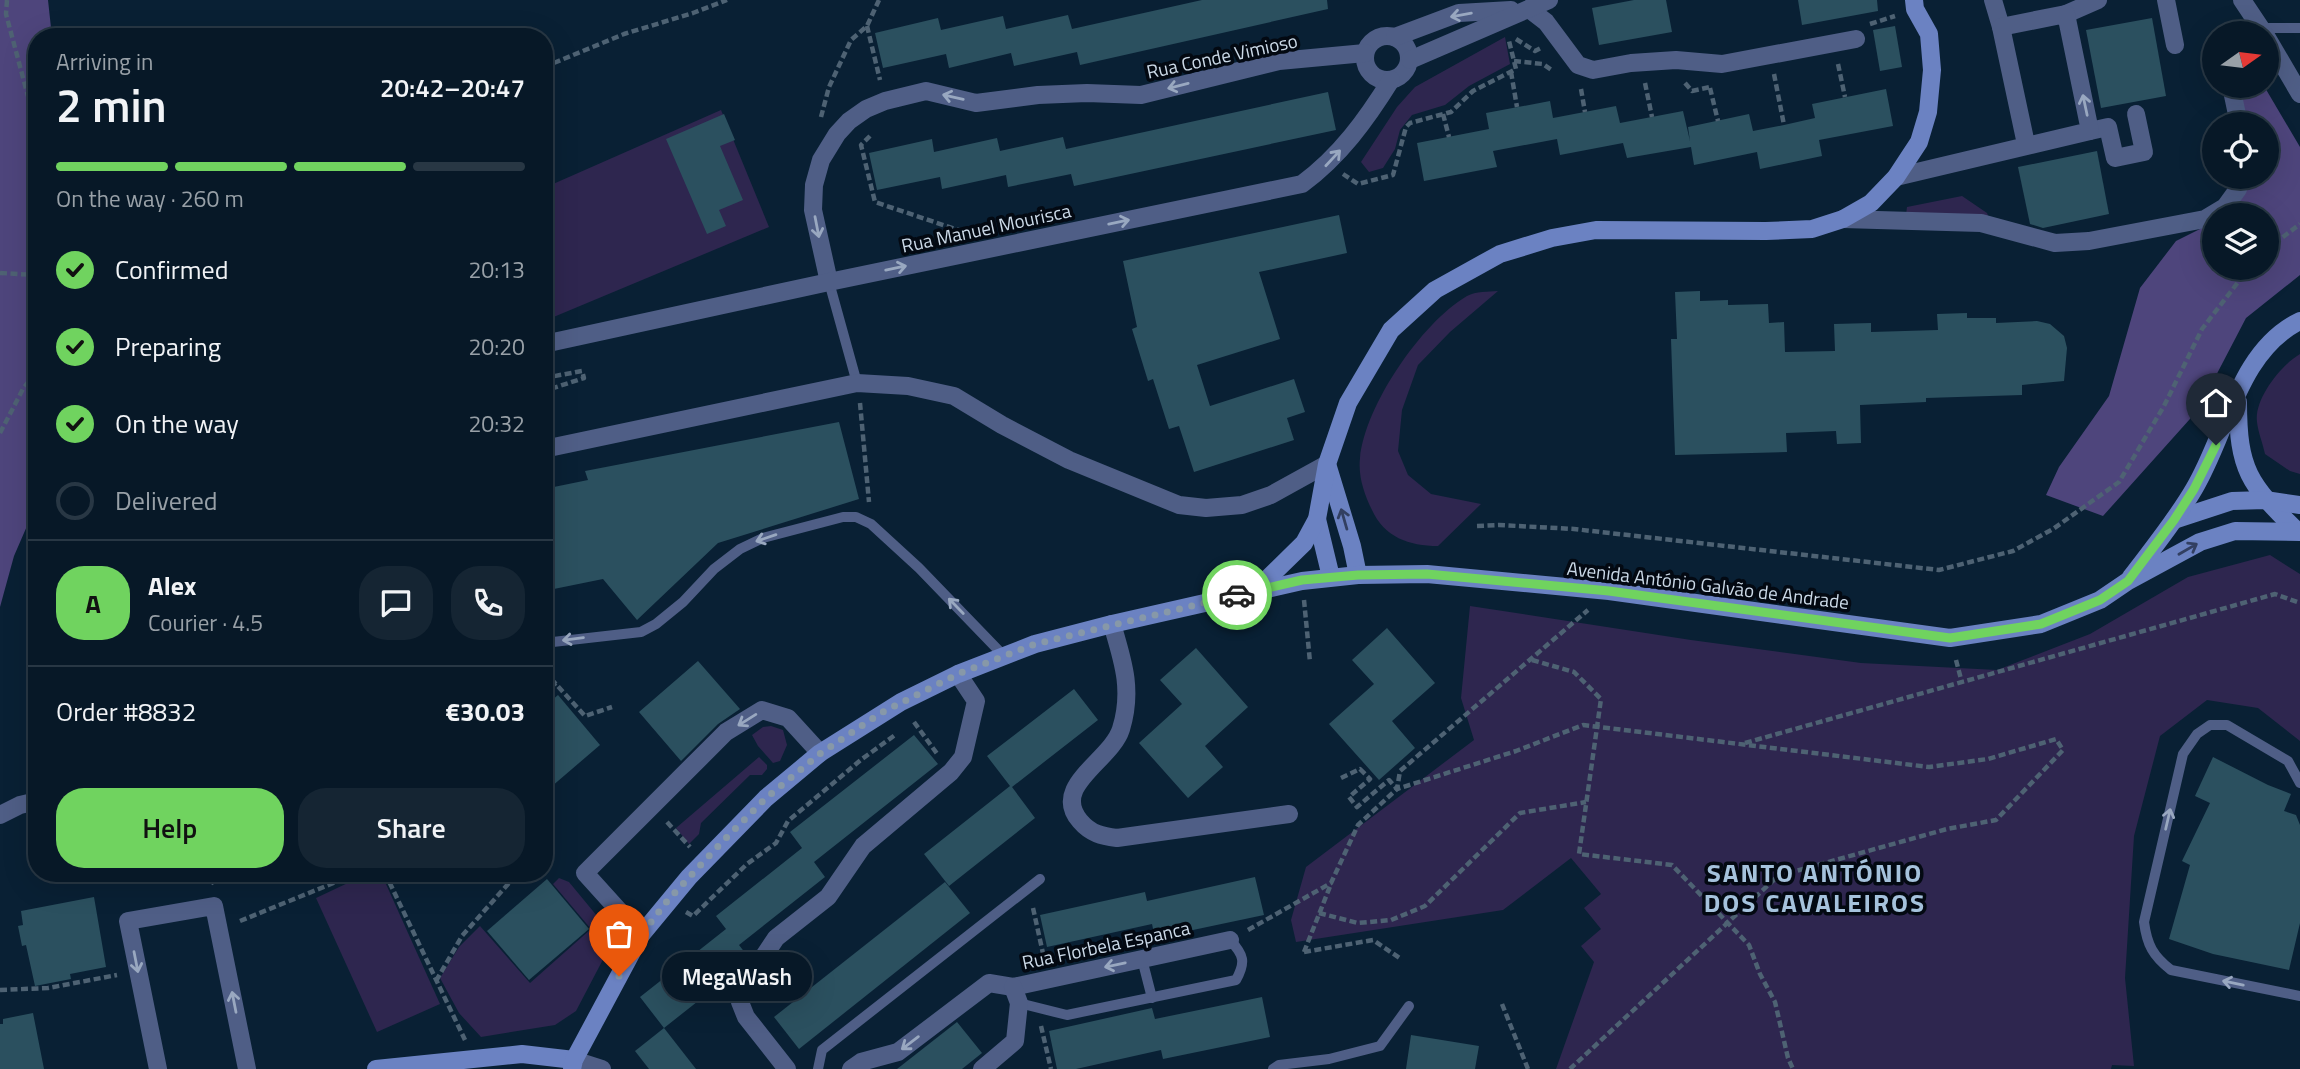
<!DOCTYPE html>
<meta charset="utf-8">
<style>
:root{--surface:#071827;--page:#152533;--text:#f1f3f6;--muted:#98a0a7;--line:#283744;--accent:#70d35f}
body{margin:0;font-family:"Titillium Web",sans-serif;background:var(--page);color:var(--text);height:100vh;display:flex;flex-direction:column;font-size:26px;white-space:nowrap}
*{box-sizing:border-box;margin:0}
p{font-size:23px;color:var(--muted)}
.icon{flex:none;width:38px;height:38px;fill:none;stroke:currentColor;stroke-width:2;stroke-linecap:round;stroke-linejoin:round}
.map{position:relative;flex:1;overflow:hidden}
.details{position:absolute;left:28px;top:28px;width:525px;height:854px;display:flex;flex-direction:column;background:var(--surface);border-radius:28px;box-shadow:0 7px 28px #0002,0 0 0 2px var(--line)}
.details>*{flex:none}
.needle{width:46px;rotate:76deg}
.buttons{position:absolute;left:2202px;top:21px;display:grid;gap:14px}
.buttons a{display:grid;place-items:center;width:77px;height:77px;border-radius:50%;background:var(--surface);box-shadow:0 7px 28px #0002,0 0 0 2px var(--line);font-size:35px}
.pin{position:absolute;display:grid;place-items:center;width:60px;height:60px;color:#fff;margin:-72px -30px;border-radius:50% 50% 50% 0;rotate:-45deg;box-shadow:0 0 7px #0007}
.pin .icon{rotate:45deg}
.courier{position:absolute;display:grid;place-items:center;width:70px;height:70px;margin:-35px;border:5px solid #70d35f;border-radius:50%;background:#fff;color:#222;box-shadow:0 2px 9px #0007}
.bubble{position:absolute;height:49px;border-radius:24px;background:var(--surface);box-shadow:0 7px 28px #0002,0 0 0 2px var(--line);font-size:23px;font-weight:600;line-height:49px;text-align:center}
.headline em{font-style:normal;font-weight:600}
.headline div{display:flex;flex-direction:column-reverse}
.headline{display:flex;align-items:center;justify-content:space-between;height:119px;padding:0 28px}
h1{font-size:46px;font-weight:600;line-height:52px}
.bar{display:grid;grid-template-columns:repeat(4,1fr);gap:10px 7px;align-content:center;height:84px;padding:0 28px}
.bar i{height:9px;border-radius:5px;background:var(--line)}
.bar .on{background:var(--accent)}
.bar p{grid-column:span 4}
.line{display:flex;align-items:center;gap:18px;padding:0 28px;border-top:2px solid var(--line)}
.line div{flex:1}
.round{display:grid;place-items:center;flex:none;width:74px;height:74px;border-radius:28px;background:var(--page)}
ol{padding:0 28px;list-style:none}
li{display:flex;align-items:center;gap:21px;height:77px}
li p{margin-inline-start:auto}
li .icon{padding:7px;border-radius:50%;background:var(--accent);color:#111;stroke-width:4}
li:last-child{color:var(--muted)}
li i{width:38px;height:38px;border:4px solid var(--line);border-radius:50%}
.button{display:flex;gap:14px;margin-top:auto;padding:14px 28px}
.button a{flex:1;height:80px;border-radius:28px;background:var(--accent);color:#111;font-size:28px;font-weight:600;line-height:80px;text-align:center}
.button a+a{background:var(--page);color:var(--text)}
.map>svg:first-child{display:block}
</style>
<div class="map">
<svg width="2300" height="1069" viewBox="0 0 2300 1069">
<rect width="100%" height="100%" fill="#092034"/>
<g fill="#2e264f">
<path d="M1505 37 1510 64 1469 86 1445 105 1412 115 1400 130 1395 149 1383 168 1369 172 1361 162 1397 107 1415 87Z"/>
<path d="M721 110 769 227 544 321V188Z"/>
<path d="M1962 196 1987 213 1989 218 1906 215 1907 207Z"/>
<path d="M1498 291 1450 332 1418 365 1402 410 1398 451 1408 475 1431 494 1481 504 1438 546C1409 546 1384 537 1372 510 1364 494 1358 476 1360 458 1365 406 1421 323 1467 296 1476 291 1488 292 1498 291Z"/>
<path d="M2300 354V474L2290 471 2265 454C2263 444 2258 432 2257 422 2254 399 2281 365 2300 354Z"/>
<path d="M2270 555 2300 574V741L2258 708 2207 700 2160 736 2134 836 2125 978 2134 1066 2112 1065 2111 1069H1556L1594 962 1581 946 1601 929 1584 908 1601 894 1571 858 1503 910 1296 942 1291 920 1306 867 1474 740 1461 698 1470 606 1691 640 1861 663 1997 670 2090 634 2188 577Z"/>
<path d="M771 726 783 730 787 745 780 761 773 763 758 746 752 735 763 727Z"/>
<path d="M759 757 767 765V769L762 775H750L701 823 699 834 689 844 676 828Z"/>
<path d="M369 873H381L440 1004 377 1032 316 898Z"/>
<path d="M559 878 569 882 607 928 609 948 576 1011 555 1025 481 1037 459 1013 440 978 459 947 480 926 530 983 591 929 553 884Z"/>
</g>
<g fill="#4e457c">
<path d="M0 0H48L52 37H37V503L14 556 0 607Z"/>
<path d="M2236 86H2264L2300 147V275L2246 318 2198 410 2103 516 2046 495 2059 467 2109 396 2140 288 2176 241 2214 222V268H2266V215H2227L2249 177H2266V124H2244Z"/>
</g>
<g fill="#2b505f">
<path d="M1202 0H1327L1328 9 1080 65 1077 52 1014 66 1011 53 949 68 946 54 883 68 875 33 938 18 941 30 1003 16 1006 29 1068 15 1072 29Z"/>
<path d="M1634 0H1666L1672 32 1599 45 1592 8Z"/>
<path d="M1798 0H1877L1878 11 1802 25Z"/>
<path d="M2152 18 2166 96 2101 108 2086 30Z"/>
<path d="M1895 26 1902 67 1880 71 1873 30Z"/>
<path d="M1886 89 1893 126 1819 140 1822 156 1760 169 1757 152 1694 165 1691 147 1627 158 1623 143 1560 155 1557 139 1493 151 1497 167 1424 181 1417 143 1489 129 1486 113 1550 101 1553 118 1616 106 1620 123 1683 111 1690 141 1688 127 1749 114 1753 131 1784 125 1815 118 1812 104Z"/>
<path d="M1328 92 1336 130 1074 186 1071 174 1008 187 1006 175 942 189 940 177 877 190 869 153 932 139 934 152 997 138 1000 151 1063 137 1066 149Z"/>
<path d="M724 114 735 140 720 146 743 200 719 210 726 226 707 234 666 139Z"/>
<path d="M2097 151 2109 214 2043 228 2030 224 2018 167Z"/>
<path d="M1339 215 1347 253 1259 272 1280 339 1197 365 1210 406 1294 379 1305 412 1287 418 1294 440 1194 472 1179 426 1169 429 1153 379 1148 381 1132 329 1137 327 1123 261Z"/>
<path d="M1700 291V301L1728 300V305L1768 304 1769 323 1784 322 1785 352 1835 351 1834 324 1871 323V332L1938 330 1937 314 1967 313V318H1996V323L2037 321 2050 324 2064 336 2067 348 2064 381 2022 385V395L1926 398V402L1860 405 1861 443 1837 444 1836 431 1786 433 1787 452 1675 455 1671 339H1677L1675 292Z"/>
<path d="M839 422 859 499 718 543 637 620 603 579 544 591V489L588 480 585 471Z"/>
<path d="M1387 628 1435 683 1392 721 1415 748 1379 780 1329 724 1374 684 1352 660Z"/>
<path d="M1196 648 1248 707 1205 746 1223 767 1188 798 1139 743 1182 704 1160 680Z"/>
<path d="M698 661 740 709 718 724 681 761 639 712Z"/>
<path d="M1074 689 1098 720 1012 787 1035 818 949 886 924 854 1010 786 987 756Z"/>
<path d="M558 695 600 745 544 793V707Z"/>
<path d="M914 735 938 764 814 862 825 877 739 945 749 958 745 964 664 1028 640 997 726 929 716 916 802 848 790 832Z"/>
<path d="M2213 757 2268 785 2291 794 2284 811 2296 815 2300 825V923L2289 970 2213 954 2169 939 2190 865 2182 861 2210 803 2195 796Z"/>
<path d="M1255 877 1264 915 1155 938 1152 924 1047 947 1040 915 1145 892 1147 901Z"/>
<path d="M547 879 589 929 529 980 487 931Z"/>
<path d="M945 882 970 913 799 1049 774 1017Z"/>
<path d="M94 897 106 967 70 974 71 979 35 986 26 945 22 946 18 926 23 925 21 911Z"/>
<path d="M1262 997 1270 1037 1163 1059 1161 1050 1076 1069H1057L1049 1031 1152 1008 1155 1019Z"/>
<path d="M33 1013 44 1069H0V1024H3V1019Z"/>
<path d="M957 1022 982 1053 962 1069H897Z"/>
<path d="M664 1028 696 1069H649L635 1051Z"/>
<path d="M1411 1035 1479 1046 1475 1069H1406Z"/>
</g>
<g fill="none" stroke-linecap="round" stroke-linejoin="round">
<g stroke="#4e6273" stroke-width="4.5" stroke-dasharray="7 3.5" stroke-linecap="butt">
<path d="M7 0 6 14 37 130"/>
<path d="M1870 24 1895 16"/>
<path d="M867 26 880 80"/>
<path d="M1516 39 1535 51 1541 48"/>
<path d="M1514 61 1543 64 1553 71"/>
<path d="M1838 64 1845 97"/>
<path d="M544 67 624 34 693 13 727 0"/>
<path d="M1511 72 1517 107"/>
<path d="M1774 74 1784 125"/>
<path d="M1645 83 1652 117"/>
<path d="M1685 83 1692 91 1710 87"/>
<path d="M1710 88 1718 121"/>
<path d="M1581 89 1585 112"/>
<path d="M1443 114 1449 137"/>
<path d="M821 117 829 87 851 40 867 26 879 0"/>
<path d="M870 136 861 145 875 202 964 232"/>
<path d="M1343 174 1358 184 1393 175 1406 127 1410 123 1451 112 1473 91 1516 69 1509 41"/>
<path d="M2266 250 2300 224"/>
<path d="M0 273 37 275"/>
<path d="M544 378 582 371 584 378 544 391"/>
<path d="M860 403 869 502"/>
<path d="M0 433 23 389 37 370"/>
<path d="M1477 526 1499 525 1574 529 1939 570 2013 551 2053 529 2119 482 2164 406 2202 329 2249 268"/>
<path d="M1304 600 1310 662"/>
<path d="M1532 660 1574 672 1601 699 1579 854 1672 865 1749 945 1760 974 1775 1002 1788 1058 1793 1069"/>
<path d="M1956 660 1962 683"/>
<path d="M544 671 585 716 612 707"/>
<path d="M544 692 556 683"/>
<path d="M914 722 938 755"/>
<path d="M1745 743 2275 594 2300 603"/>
<path d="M1341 778 1360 769 1370 779 1349 797 1357 807 1389 780 1397 789 1516 751 1583 725 1929 767 1988 759 2056 739 2063 750 1996 820 1947 829 1778 876 1570 1069"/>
<path d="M667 822 690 847"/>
<path d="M385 873 465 1040"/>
<path d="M211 884 219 873"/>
<path d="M1033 908 1044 958"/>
<path d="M686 912 693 916 747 864 776 843 788 821 862 759 895 735"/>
<path d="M1319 913 1358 923 1391 920 1425 906 1520 813 1586 802"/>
<path d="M240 921 358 873"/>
<path d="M1248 930 1331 883 1358 825 1397 789 1400 771 1588 610"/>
<path d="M1304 952 1373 940 1401 959"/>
<path d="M1304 952 1331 884"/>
<path d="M436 981 462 936 516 875"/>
<path d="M0 990 48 988 117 975"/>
<path d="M1502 1004 1528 1069"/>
<path d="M1041 1026 1051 1069"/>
</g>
<g stroke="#4f5e86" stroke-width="10">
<path d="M2261 28H2300"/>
<path d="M829 282 857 383"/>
<path d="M544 643 641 632 656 624 683 602 714 569 740 549 763 538 843 517H856L871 524 919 568 1003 655"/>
<path d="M2300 783 2288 761 2227 725H2210L2197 734 2183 754 2144 922C2147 945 2153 956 2171 970L2300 996"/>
<path d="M1142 959 1152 998"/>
<path d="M1019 1003 1067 1015 1236 980C1246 962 1244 955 1230 940"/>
<path d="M818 1069 822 1050 1040 879"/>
<path d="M1273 1069 1279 1065 1329 1059 1380 1046 1409 1006"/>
</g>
<g stroke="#4f5e86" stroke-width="18">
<path d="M1993 0 2001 27"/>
<path d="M2166 0 2175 45"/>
<path d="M2242 0 2264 33"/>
<path d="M1529 9 1546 22 1578 65 1593 70 1631 63 1676 60 1722 64 1856 39"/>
<path d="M2066 14 2098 0"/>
<circle cx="1387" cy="58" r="22"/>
<path d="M2266 36 2300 94"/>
<path d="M1395 37 1459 13 1511 10"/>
<path d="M1410 60 1549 0"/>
<path d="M2231 86 2239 124"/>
<path d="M2090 131 2108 127 2115 158 2144 152 2136 114"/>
<path d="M1896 177 2090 131 2066 14 2001 27 2026 144"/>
<path d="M1843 219 1981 223 2055 243 2089 241 2205 219 2225 207 2238 189 2241 177"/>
<path d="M829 282 813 210 814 185 821 160 837 134 849 121 866 109 885 101 926 91 976 103 1038 95 1087 93 1141 95 1279 61 1365 53"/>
<path d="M544 344 829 282 1302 184C1340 156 1366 120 1391 80"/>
<path d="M544 449 857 383 908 386 954 396 1002 425 1069 460 1179 505 1206 508 1242 505 1271 495 1327 464"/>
<path d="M1112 624C1123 661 1133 690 1121 729 1111 761 1050 786 1080 821 1091 834 1102 836 1117 838L1289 814"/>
<path d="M0 815 20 805 37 801"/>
<path d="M641 935 585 873 726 732 762 710 788 718 820 753"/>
<path d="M574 1060 602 1069"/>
<path d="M158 1069 128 921 214 906 247 1069"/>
<path d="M787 1069 746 1017 740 1002 746 983 776 938 828 897 863 846 951 772 963 757 976 701 958 674"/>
<path d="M851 1069 861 1062 898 1052 989 983 1013 987 1230 940"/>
<path d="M982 1069 1015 1041 1019 1003 1013 987"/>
</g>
<g stroke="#6b82c2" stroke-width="18">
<path d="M2238 402C2238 470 2249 484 2296 530"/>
<path d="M1328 467 1352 546 1358 575"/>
<path d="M1317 519 1331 577"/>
<path d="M2174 520 2232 501 2265 500 2300 505"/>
<path d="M2131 577C2153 548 2176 520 2194 489 2227 434 2238 351 2300 321"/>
<path d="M1257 589 1304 543 1317 519 1327 464 1348 403 1391 330 1435 290 1500 254 1552 238 1596 230 1766 231 1812 229 1843 219 1871 203 1896 177 1919 142 1928 112 1932 70 1929 34 1915 9 1914 0"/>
<path d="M376 1069 522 1054 574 1060"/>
<path d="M572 1069 574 1060 641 935 689 877 766 798 820 753 901 702 958 674 1035 644 1112 624 1302 581 1358 575 1427 574 1609 591 1950 638 2041 624 2100 600 2128 581 2200 542 2235 531 2300 532"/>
</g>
</g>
<defs><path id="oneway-shaft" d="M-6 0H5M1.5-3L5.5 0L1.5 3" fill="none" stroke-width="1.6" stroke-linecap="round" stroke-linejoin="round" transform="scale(1.75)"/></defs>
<g stroke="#99a8c0">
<use href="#oneway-shaft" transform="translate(1461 15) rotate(170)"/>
<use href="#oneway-shaft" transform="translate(1178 86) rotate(166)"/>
<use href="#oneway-shaft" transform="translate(953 97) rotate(-167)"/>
<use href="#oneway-shaft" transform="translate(2085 105) rotate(-102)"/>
<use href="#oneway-shaft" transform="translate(1333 158) rotate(-47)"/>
<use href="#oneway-shaft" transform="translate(1119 222) rotate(-12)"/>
<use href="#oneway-shaft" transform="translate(817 227) rotate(79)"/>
<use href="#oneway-shaft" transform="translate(896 268) rotate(-12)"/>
<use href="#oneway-shaft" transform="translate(766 538) rotate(161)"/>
<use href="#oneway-shaft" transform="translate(956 606) rotate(-134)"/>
<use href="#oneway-shaft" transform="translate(573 639) rotate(173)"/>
<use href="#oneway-shaft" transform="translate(747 720) rotate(148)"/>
<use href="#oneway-shaft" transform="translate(2168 819) rotate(-77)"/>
<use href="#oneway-shaft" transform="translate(136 962) rotate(79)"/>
<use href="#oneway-shaft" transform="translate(1115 965) rotate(168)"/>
<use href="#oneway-shaft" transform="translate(2233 983) rotate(-168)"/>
<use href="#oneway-shaft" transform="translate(234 1002) rotate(-101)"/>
<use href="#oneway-shaft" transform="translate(910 1043) rotate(143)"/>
</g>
<g stroke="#323f61">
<use href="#oneway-shaft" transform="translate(1344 519) rotate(-106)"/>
<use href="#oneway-shaft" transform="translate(2188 549) rotate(-30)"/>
</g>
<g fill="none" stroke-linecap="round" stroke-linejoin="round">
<path stroke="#8798a8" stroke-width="7" stroke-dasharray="0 12.6" d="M619 976 641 935 668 900 722 842 766 798 821 753 881 713 958 674 1035 644 1237 595"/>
<path stroke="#70d35f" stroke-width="9" d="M1237 595 1302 580 1358 575 1427 574 1609 591 1950 638 2041 624 2100 600 2128 581 2174 520 2194 489 2216 445"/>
</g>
<g text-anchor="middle" stroke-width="7" stroke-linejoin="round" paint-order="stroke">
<g font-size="19" fill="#cbd9e7" stroke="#030912">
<text transform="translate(1222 56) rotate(-12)" y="7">Rua Conde Vimioso</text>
<text transform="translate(986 228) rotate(-12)" y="7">Rua Manuel Mourisca</text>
<text transform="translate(1708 585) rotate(7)" y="7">Avenida António Galvão de Andrade</text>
<text transform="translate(1106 945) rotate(-12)" y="7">Rua Florbela Espanca</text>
</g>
<g font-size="26" font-weight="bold" letter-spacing="2" fill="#a5c2dc" stroke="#030912">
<text x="1815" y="882">SANTO ANTÓNIO<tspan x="1815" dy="30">DOS CAVALEIROS</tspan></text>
</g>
</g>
</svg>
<div class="buttons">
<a><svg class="needle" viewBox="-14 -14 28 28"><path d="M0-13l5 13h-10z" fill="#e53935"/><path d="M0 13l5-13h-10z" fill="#98a0a7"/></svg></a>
<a><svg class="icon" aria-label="locate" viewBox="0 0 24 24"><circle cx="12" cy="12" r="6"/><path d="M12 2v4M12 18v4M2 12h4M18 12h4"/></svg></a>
<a><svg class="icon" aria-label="layers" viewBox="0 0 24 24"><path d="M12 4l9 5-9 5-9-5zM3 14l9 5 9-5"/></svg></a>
</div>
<div class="pin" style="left:619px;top:976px;background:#ea580c"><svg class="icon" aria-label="bag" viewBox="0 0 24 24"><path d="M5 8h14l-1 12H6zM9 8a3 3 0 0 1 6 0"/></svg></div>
<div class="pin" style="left:2216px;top:445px;background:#1f2937"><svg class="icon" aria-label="home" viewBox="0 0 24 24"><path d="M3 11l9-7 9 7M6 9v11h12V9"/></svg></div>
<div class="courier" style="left:1237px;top:595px"><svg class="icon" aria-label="car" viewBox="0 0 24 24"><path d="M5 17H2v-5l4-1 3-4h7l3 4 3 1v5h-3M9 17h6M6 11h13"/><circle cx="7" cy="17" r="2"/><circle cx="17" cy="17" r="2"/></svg></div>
<div class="bubble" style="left:662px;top:952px;width:150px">MegaWash</div>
<section class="details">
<div class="headline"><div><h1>2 min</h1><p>Arriving in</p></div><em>20:42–20:47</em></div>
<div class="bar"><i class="on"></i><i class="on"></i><i class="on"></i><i></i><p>On the way · 260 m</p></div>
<ol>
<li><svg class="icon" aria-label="check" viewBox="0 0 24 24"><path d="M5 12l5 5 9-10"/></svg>Confirmed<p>20:13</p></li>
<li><svg class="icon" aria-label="check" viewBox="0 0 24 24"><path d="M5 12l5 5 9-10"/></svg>Preparing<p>20:20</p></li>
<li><svg class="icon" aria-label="check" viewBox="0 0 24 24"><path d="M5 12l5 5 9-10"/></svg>On the way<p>20:32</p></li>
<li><i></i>Delivered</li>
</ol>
<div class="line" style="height:126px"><b class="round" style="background:var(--accent);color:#111">A</b><div><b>Alex</b><p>Courier · 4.5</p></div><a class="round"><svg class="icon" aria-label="chat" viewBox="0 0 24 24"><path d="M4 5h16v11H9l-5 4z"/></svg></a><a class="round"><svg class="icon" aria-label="phone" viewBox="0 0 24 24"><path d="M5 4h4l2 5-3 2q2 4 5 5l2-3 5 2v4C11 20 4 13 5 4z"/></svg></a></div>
<div class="line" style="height:91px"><div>Order #8832</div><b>€30.03</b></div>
<div class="button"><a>Help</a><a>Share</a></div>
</section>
</div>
